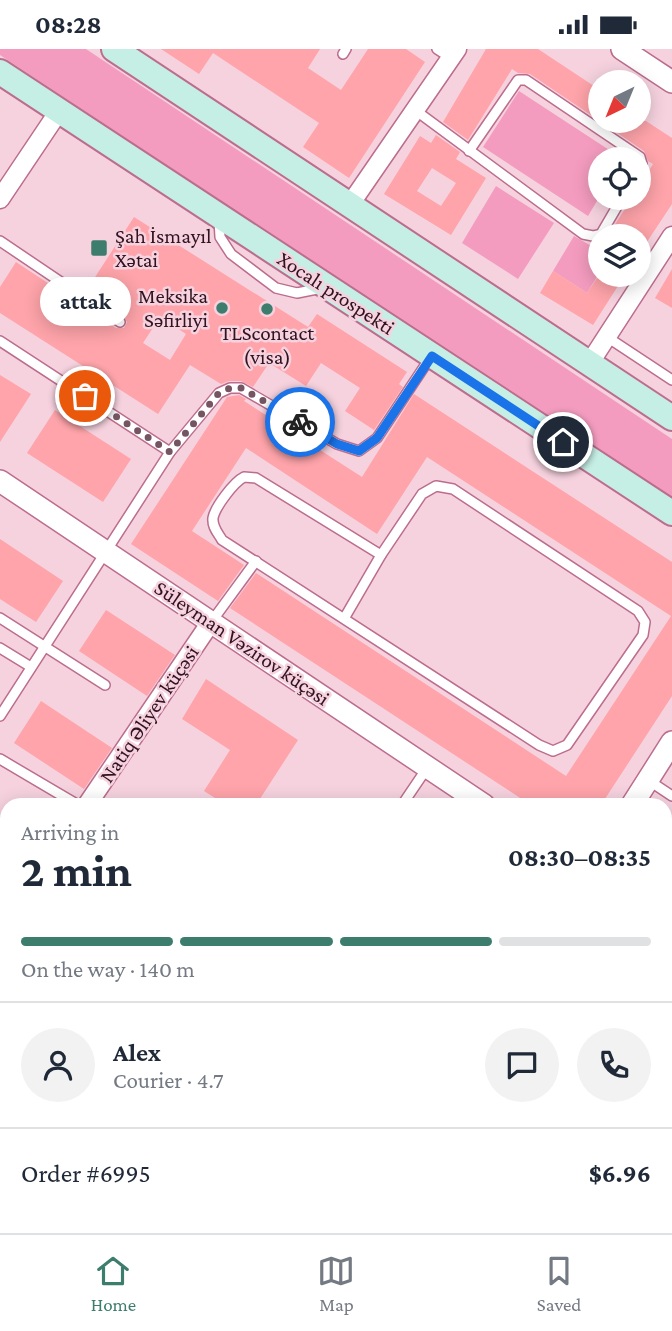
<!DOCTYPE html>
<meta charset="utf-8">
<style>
:root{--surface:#fff;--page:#f2f2f3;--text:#1f2937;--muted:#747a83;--line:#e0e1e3;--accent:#3c7d6d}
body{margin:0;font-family:"Crimson Pro",serif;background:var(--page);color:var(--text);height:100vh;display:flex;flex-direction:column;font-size:26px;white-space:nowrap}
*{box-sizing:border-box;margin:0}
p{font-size:23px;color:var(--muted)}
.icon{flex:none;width:38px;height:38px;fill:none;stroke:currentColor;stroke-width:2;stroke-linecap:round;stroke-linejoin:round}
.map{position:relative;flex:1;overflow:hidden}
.details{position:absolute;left:0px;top:749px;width:672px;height:436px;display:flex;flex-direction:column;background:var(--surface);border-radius:21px 21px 0 0;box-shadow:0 4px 18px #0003}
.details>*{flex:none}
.needle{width:46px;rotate:223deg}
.tools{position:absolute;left:588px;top:21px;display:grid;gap:14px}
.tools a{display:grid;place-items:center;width:63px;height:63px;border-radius:50%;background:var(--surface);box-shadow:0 4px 18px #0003;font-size:35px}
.pin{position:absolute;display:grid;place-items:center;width:60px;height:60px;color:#fff;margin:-30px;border:4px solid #fff;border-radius:50%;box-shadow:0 2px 7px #0007}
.courier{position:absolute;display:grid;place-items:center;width:70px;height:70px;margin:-35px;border:5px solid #1a73e8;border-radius:50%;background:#fff;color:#222;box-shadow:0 2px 9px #0007}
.bubble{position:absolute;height:49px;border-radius:24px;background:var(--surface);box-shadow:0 4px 18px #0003;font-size:23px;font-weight:700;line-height:49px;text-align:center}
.overview em{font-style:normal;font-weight:700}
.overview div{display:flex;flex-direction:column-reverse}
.overview{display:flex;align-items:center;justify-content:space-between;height:119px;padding:0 21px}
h1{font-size:46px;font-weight:700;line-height:52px}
.bar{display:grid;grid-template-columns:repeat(4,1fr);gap:10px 7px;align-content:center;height:84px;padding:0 21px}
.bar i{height:9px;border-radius:5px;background:var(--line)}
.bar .on{background:var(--accent)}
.bar p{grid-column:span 4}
.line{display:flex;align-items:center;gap:18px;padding:0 21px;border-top:2px solid var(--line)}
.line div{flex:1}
.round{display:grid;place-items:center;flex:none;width:74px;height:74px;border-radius:37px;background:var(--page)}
.status{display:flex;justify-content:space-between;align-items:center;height:49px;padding:0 35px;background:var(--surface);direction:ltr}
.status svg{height:19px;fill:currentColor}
.tab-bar{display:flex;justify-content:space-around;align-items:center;height:98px;border-top:2px solid var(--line);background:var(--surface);font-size:19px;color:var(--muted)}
.tab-bar a{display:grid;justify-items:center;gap:4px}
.tab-bar .on{color:var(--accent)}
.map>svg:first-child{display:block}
</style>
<div class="status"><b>08:28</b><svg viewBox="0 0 49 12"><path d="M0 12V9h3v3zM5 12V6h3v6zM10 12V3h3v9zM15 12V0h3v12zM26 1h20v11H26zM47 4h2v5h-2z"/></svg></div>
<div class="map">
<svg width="672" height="1184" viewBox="0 0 672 1184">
<rect width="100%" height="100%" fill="#f6d2df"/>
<g fill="#f49cbf">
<path d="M0 0H86L672 390V451L0 6Z"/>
<path d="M519 42 623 110H600V147L588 167 483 98Z"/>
<path d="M496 137 554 174 518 230 462 194Z"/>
<path d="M574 187 600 202V223L587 244 553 222Z"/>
</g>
<g fill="#fea4aa" fill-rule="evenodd">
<path d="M161 0H320L308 19 341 41 368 0H406L425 13 349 129 303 98 319 74 213 4 199 25Z"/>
<path d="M486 0H538L600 41V72H646L672 89V155L639 205V187H624L612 180 632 149H639V138L653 115 648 112 644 102 530 25 518 24 512 20 468 91 443 73Z"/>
<path d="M436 86 460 103 456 110 486 129 451 186 384 145 420 87 431 94ZM432 119 456 134 441 157 417 142Z"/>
<path d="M134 168 308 278 317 265 407 323 399 335 403 338 374 381 345 362 360 339 321 314 306 337 269 314 253 338 241 332H229L221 335 190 316 158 365 0 264V238L16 213 116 279H124L127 273 124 268 86 242ZM160 268 186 285 170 311 143 294Z"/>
<path d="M672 220V259L655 249Z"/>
<path d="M553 222 587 244 599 226H625L593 276 540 244Z"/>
<path d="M0 326 31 345 0 393Z"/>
<path d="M414 345 672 513V647L601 756H531L230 559 256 524 566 727 671 567 427 408 377 485 246 399 192 482 244 516 218 552 131 495 227 348 239 346 246 350 244 352 362 428Z"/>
<path d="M55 361 131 410 103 453 27 404Z"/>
<path d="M0 490 63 532 36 573 0 550Z"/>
<path d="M106 561 175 606 147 647 79 602Z"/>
<path d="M206 630 298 691 256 756H226L204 742 230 701 182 670Z"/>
<path d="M41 652 112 699 84 740 14 694Z"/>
</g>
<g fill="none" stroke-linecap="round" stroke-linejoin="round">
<defs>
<g id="service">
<path d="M437 0 451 9"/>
<path d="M343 5 346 0"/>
<path d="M415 61 583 185 593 187 601 185 622 149"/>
<path d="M469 102 518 31H526L640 108 642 115 639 121"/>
<path d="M219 172 220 188 231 205 276 239 297 244 322 239"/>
<path d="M0 192 120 273"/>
<path d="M607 288 672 331"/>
<path d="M0 292 170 403"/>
<path d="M244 428 256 429 381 506 422 445 436 437 453 440 638 562 645 573 643 586 567 696 553 702 539 696 222 491C218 484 212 478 213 469 215 458 234 433 244 428Z"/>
<path d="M345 568 381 506"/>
<path d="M0 569 105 636"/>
<path d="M212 572 256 512"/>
<path d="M0 599 31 618"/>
<path d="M0 667 170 403 219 344 230 339H241L337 395 359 402 377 389 430 309"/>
<path d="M0 710 78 756"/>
<path d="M648 731 672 747"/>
<path d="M402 756 427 719"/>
<path d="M665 1032 672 1036"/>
<path d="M0 1150 7 1154"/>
<path d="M665 1157 672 1154"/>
<path d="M41 1178 50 1184"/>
<path d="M176 1178 187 1184"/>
<path d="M548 1178 554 1184"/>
<path d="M295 1184 299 1178"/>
<path d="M385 1184 388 1178"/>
<path d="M633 1184 638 1178"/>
</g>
<g id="minor">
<path d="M0 150 59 62"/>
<path d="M351 154 457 0"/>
<path d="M589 315 672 187"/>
<path d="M87 756 211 573"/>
<path d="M0 886 7 876"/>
</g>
<g id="tertiary">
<path d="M622 0 672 33"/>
<path d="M0 432 484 756"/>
<path d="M632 756 672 693"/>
<path d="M342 1184 345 1178"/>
</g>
<g id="secondary">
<path d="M114 0 672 369"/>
<path d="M0 23 672 464"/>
</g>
</defs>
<use href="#service" stroke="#bc6d8d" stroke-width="12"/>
<use href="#minor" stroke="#bc6d8d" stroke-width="21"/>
<use href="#tertiary" stroke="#bc6d8d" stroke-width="24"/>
<use href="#secondary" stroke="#bc6d8d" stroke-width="28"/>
<use href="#service" stroke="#fff" stroke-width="9"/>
<use href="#minor" stroke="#fff" stroke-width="18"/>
<use href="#tertiary" stroke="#fff" stroke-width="21"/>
<use href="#secondary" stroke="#c5eee5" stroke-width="24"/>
</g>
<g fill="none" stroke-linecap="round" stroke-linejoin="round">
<path stroke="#765562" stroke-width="7" stroke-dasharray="0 12.6" d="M85 347 170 403 219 344 230 339H241L300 373"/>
<path stroke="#1a73e8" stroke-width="9" d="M300 373 337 395 359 402 377 389 432 307 563 393"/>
</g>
<g fill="#3c7d6d" stroke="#f6d2df" stroke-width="2.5">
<rect x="90" y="190" width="18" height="18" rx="3.5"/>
<circle cx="222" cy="259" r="7"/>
<circle cx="267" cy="260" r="7"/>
</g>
<g text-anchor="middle" stroke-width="5" stroke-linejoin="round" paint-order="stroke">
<g font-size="21" fill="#31121f" stroke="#f6d2df" text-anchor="start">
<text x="115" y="194">Şah İsmayıl<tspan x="115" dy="24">Xətai</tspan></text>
<text x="208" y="254" text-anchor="end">Meksika<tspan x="208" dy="24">Səfirliyi</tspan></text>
<text x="267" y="291" text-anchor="middle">TLScontact<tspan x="267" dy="24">(visa)</tspan></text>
</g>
<g font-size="21" fill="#31121f" stroke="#f6d2df">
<text transform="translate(336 244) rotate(33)" y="7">Xocalı prospekti</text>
<text transform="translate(242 594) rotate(34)" y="7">Süleyman Vəzirov küçəsi</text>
<text transform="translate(149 665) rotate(-56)" y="7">Natiq Əliyev küçəsi</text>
</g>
</g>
</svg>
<div class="tools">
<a><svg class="needle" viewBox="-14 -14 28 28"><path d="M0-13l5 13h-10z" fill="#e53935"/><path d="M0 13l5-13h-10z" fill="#747a83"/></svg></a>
<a><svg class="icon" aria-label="locate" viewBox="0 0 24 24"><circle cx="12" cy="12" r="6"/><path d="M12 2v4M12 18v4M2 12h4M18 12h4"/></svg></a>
<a><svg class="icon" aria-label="layers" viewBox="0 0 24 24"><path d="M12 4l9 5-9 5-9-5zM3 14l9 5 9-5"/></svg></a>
</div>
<div class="pin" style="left:85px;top:347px;background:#ea580c"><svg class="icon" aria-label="bag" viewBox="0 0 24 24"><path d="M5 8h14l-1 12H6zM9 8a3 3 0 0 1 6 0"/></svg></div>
<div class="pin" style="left:563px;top:393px;background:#1f2937"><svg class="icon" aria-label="home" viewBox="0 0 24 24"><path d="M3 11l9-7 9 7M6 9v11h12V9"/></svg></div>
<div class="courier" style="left:300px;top:373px"><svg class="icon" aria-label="bike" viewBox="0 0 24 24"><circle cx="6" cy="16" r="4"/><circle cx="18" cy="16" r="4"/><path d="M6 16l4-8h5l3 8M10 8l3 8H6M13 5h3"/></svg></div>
<div class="bubble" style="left:40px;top:228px;width:91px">attak</div>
<section class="details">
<div class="overview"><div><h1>2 min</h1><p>Arriving in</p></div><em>08:30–08:35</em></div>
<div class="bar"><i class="on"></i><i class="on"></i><i class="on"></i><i></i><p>On the way · 140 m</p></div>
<div class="line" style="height:126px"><a class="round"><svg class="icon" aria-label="person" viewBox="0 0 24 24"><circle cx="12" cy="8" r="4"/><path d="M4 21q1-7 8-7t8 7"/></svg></a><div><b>Alex</b><p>Courier · 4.7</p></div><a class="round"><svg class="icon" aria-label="chat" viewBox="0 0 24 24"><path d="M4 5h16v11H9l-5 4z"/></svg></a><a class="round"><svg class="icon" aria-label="phone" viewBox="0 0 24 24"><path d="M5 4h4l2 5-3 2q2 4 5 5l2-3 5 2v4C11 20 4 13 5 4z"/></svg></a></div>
<div class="line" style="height:91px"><div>Order #6995</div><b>$6.96</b></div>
</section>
</div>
<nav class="tab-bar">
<a class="on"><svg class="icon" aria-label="home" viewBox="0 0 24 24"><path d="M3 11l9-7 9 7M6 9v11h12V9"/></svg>Home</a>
<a><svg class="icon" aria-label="map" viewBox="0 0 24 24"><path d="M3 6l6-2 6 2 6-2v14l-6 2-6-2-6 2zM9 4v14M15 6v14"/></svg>Map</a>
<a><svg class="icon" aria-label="saved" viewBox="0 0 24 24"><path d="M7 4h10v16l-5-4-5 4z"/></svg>Saved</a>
</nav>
